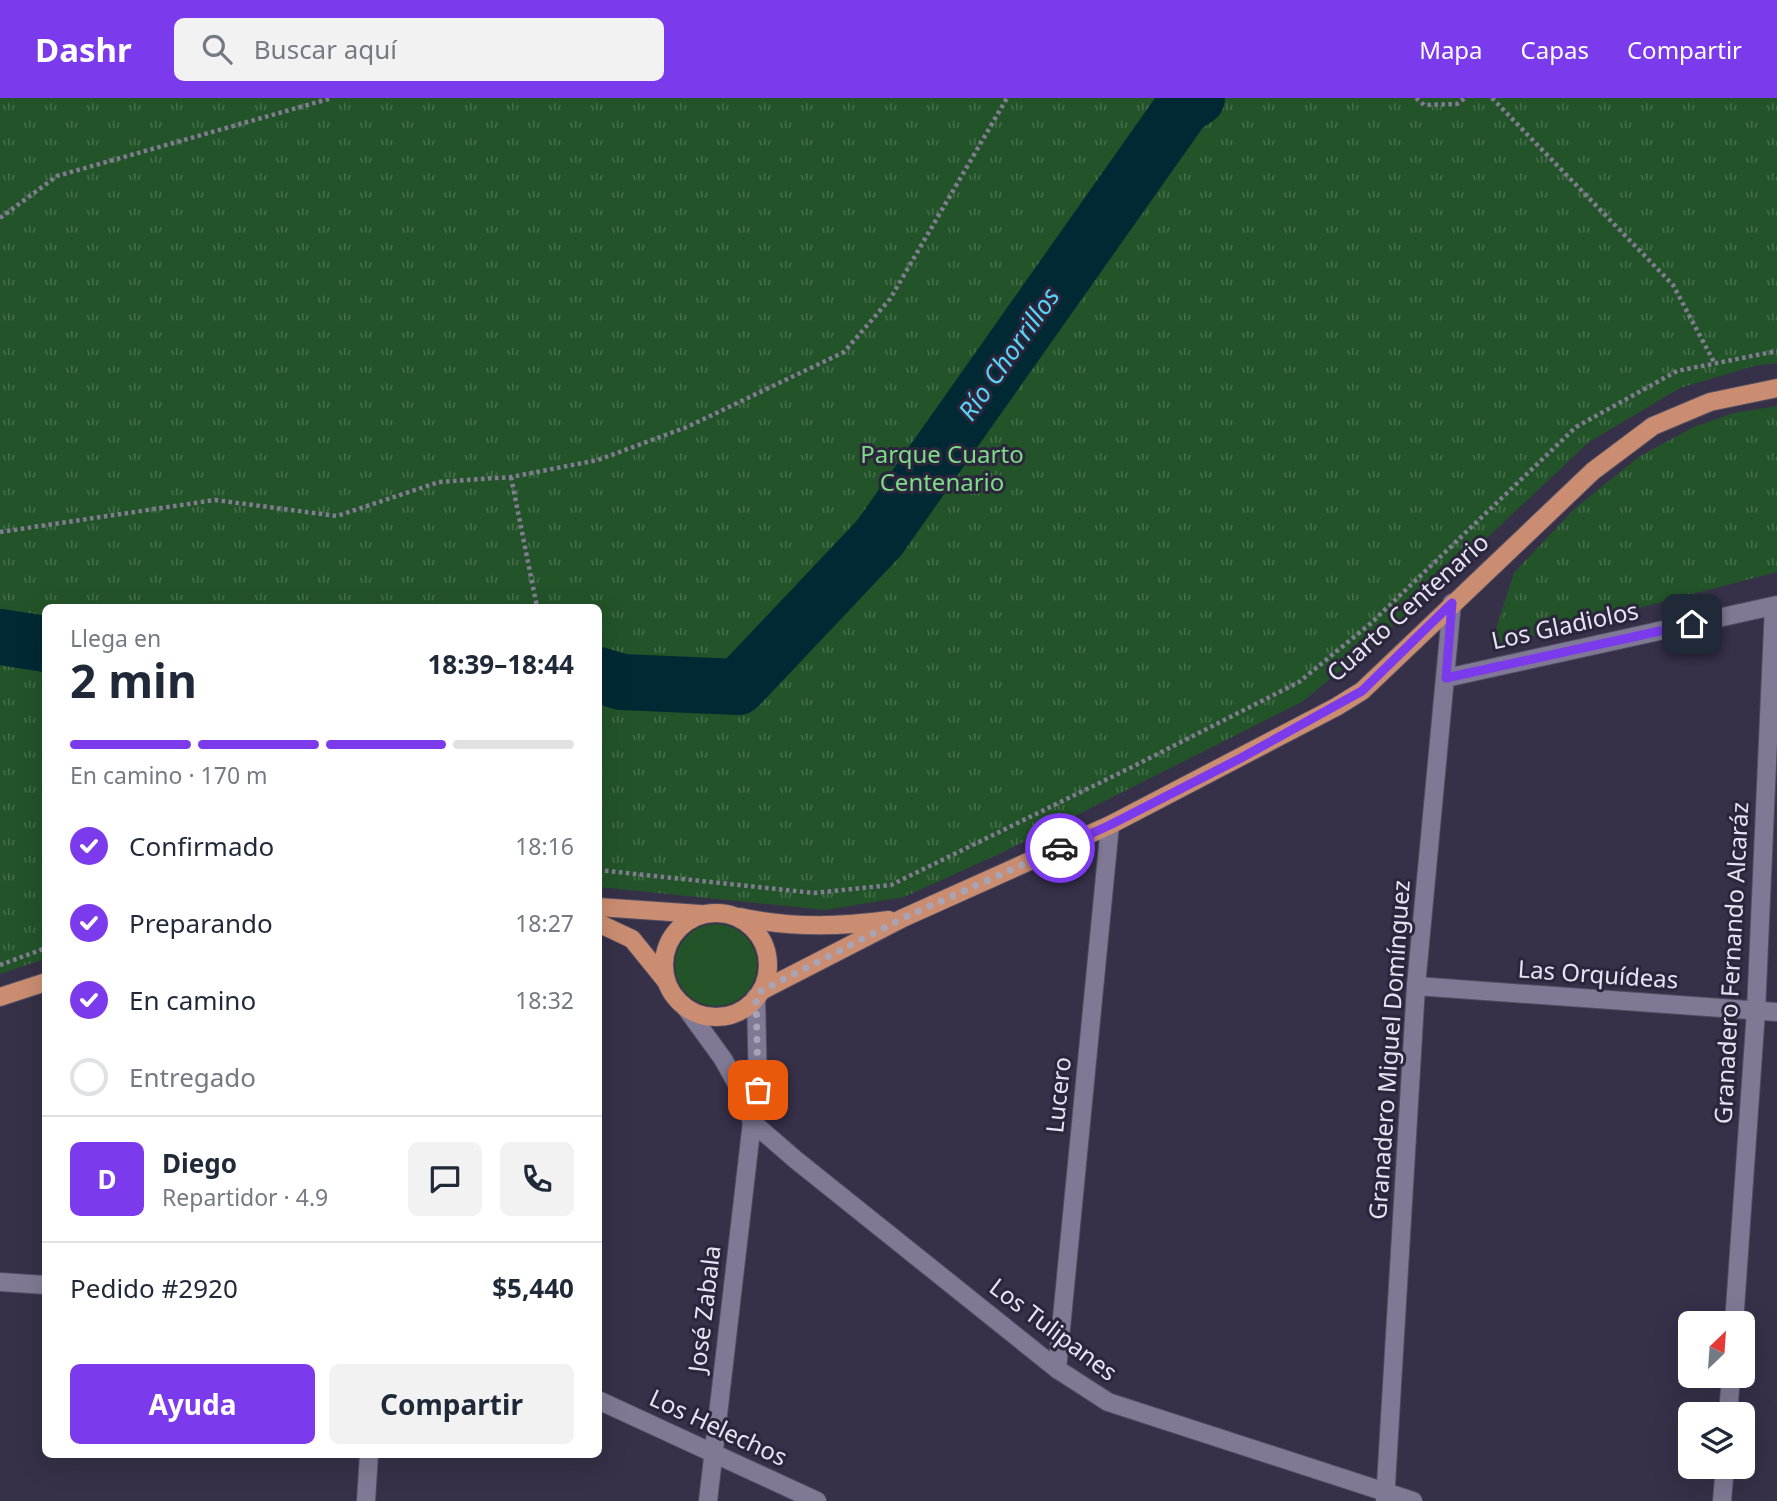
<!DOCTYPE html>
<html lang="es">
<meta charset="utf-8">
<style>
:root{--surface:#fff;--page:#f2f2f3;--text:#1f2937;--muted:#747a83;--line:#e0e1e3;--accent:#7c3aed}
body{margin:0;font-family:"Noto Sans",sans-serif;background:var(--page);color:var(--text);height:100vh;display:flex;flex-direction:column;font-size:26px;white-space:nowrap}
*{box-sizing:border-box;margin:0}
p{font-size:23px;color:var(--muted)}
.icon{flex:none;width:38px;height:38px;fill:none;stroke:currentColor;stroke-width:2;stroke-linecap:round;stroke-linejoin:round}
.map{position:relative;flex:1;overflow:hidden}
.panel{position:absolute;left:42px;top:506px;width:560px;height:854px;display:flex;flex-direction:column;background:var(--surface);border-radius:10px;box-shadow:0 7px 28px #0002}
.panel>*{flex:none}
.needle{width:46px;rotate:25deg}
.tools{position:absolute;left:1678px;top:1213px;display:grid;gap:14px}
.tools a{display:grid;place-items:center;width:77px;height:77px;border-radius:10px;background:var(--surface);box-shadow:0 7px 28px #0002;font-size:35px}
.pin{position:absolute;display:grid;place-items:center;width:60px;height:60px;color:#fff;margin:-30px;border-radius:14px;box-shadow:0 4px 10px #0006}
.courier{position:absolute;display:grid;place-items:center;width:70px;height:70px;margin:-35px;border:5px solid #7c3aed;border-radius:50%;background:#fff;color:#222;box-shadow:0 2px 9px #0007}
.headline em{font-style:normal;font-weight:700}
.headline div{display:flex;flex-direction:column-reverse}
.headline{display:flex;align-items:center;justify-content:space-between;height:119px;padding:0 28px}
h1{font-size:46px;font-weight:700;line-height:52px}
.bar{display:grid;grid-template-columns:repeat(4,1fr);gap:10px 7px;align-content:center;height:84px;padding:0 28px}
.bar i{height:9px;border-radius:5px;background:var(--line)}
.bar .current{background:var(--accent)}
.bar p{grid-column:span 4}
.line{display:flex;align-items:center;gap:18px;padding:0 28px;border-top:2px solid var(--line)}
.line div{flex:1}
.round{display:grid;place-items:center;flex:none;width:74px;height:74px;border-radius:10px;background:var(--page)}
ol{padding:0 28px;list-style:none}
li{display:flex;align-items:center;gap:21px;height:77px}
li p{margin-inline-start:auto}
li .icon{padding:7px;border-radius:50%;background:var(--accent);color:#fff;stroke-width:4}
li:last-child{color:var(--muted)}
li i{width:38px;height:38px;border:4px solid var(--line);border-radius:50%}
.primary-button{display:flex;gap:14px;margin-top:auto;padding:14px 28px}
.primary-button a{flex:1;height:80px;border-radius:10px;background:var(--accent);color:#fff;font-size:28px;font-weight:700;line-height:80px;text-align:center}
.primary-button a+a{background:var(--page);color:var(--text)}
header{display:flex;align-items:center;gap:42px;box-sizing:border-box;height:98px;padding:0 35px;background:var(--accent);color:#fff}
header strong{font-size:33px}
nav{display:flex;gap:38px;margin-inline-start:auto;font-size:24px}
.search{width:490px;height:63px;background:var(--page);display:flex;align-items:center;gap:18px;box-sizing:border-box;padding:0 24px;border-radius:10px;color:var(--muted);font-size:26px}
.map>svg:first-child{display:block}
</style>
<header>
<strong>Dashr</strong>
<div class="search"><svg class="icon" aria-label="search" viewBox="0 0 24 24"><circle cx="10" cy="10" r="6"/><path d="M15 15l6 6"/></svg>Buscar aquí</div>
<nav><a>Mapa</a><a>Capas</a><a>Compartir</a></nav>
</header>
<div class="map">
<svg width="1777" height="1403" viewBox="0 0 1777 1403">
<defs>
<pattern id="park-tufts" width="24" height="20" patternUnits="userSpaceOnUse" patternTransform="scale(1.75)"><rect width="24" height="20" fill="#235329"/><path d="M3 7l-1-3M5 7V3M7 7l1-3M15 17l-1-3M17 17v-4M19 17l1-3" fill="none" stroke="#436c48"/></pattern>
</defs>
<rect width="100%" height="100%" fill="#363048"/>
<circle fill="#235329" cx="716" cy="867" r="41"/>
<g fill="url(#park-tufts)">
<path d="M0 0H1777V265L1754 268 1680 290 1589 344 1385 536 1302 604 999 756 904 799 826 812 599 789 598 509H46L45 861 0 876Z"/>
<path d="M1777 308V474L1490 549 1514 475 1574 411 1640 358 1694 329 1733 315Z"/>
</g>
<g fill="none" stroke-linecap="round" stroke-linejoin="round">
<g stroke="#002934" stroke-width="56">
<path d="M0 539 46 546"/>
<path d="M598 577 622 584 738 589 879 440 1183 9 1197 0"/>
</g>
<defs>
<g id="minor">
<path d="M1446 580 1777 507"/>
<path d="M1416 888 1777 914"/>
<path d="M686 910 723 961 737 986 752 1024 796 1062 1057 1271 1108 1304 1413 1403"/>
<path d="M0 1184 46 1187"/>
<path d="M1734 1225 1756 913 1774 508"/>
<path d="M1057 1271 1110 727"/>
<path d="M598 1302 817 1403"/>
<path d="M1728 1316 1731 1278"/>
<path d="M366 1403 369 1356"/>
<path d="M708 1403 752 1024 758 992 756 899"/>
<path d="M1385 1403 1416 888 1452 505"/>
<path d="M1722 1403 1725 1368"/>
</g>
<g id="major">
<path d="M598 809 700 816"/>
<circle cx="716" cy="867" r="52"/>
<path d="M740 819C790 830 839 829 889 822"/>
<path d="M598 825 632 841 666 883"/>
<path d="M761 893 903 820 1110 727 1336 609 1362 593 1593 373 1653 328 1710 304 1777 290"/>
<path d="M0 899 46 884"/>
</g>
</defs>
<use href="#minor" stroke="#524d61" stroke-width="20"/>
<use href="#major" stroke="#524d61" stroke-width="20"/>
<g stroke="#817c91" stroke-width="4.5" stroke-dasharray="3.5 3.5" stroke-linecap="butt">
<path d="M1416 0 1424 7 1457 6 1465 0"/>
<path d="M1492 0 1673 187 1715 266"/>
<path d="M0 120 57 78 332 0"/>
<path d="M511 379 537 509"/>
<path d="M0 434 215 402 337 418 439 384 511 379 598 362 687 329 844 254 890 201 1007 0"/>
<path d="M598 772 814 795 891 787 1132 669 1299 584 1370 526 1576 329 1677 273 1777 253"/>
<path d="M0 867 46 850"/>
</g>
<use href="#minor" stroke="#807995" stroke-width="18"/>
<use href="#major" stroke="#ca8d71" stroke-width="18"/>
</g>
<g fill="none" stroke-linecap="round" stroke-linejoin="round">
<path stroke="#a8a4b7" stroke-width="7" stroke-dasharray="0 12.6" d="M758 992 756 899 761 893 903 820 1060 750"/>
<path stroke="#7c3aed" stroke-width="9" d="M1060 750 1110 727 1241 660 1362 593 1452 505 1446 580 1692 526"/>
</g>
<g text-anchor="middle" stroke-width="6" stroke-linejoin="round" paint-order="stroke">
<g font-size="24" fill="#7ddc87" stroke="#2c263d">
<text x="942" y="365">Parque Cuarto<tspan x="942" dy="28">Centenario</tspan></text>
</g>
<g font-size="24" fill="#e6e3f3" stroke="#2c263d">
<text transform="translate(1408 510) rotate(-42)" y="8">Cuarto Centenario</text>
<text transform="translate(1565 528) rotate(-12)" y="8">Los Gladiolos</text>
<text transform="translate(1732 865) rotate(-87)" y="8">Granadero Fernando Alcaráz</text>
<text transform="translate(1598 877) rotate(4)" y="8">Las Orquídeas</text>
<text transform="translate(1390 952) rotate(-86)" y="8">Granadero Miguel Domínguez</text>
<text transform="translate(1059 997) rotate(-84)" y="8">Lucero</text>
<text transform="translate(705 1211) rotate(-83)" y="8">José Zabala</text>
<text transform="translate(1053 1232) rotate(37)" y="8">Los Tulipanes</text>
<text transform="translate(718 1330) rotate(25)" y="8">Los Helechos</text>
</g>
<g font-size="26" font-style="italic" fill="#58d3f6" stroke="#2c263d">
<text transform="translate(1009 256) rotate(-55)" y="9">Río Chorrillos</text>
</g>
</g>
</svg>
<div class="tools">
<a><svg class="needle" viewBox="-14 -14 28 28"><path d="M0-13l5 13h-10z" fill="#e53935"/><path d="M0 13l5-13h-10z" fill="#747a83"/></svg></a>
<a><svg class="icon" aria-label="layers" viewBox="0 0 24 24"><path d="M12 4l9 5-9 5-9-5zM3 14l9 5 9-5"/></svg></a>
</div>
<div class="pin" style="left:758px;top:992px;background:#ea580c"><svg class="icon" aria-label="bag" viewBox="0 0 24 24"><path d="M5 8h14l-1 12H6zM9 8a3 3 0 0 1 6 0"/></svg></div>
<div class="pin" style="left:1692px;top:526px;background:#1f2937"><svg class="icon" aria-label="home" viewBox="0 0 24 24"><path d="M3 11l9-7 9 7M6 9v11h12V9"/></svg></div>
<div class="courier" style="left:1060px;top:750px"><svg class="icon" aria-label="car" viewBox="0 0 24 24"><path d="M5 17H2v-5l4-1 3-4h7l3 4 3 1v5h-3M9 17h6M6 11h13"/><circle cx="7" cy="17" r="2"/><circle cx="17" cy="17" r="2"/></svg></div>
<section class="panel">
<div class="headline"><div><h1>2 min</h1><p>Llega en</p></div><em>18:39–18:44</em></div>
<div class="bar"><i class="current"></i><i class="current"></i><i class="current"></i><i></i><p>En camino · 170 m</p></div>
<ol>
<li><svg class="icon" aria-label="check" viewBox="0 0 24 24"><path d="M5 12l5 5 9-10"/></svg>Confirmado<p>18:16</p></li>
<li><svg class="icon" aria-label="check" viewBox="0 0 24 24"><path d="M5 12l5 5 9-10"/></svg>Preparando<p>18:27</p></li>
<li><svg class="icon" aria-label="check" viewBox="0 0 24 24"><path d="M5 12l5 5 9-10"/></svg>En camino<p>18:32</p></li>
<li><i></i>Entregado</li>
</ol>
<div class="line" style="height:126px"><b class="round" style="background:var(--accent);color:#fff">D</b><div><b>Diego</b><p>Repartidor · 4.9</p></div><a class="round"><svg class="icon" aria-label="chat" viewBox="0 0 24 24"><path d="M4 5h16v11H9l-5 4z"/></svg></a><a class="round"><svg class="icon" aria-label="phone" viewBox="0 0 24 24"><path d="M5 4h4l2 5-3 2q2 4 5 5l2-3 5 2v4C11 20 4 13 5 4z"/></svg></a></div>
<div class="line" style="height:91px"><div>Pedido #2920</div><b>$5,440</b></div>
<div class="primary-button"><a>Ayuda</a><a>Compartir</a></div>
</section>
</div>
